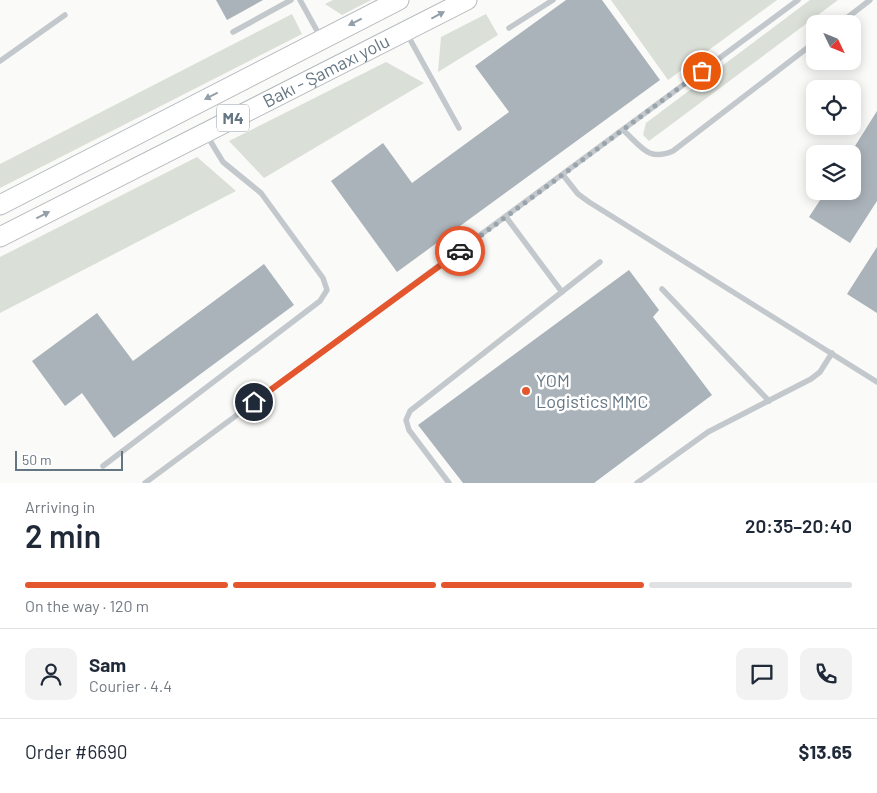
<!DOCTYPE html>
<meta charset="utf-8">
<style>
:root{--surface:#fff;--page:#f2f2f3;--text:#1f2937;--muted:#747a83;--line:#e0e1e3;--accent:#e4572e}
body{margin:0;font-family:Barlow,sans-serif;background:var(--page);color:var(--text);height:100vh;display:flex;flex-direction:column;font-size:19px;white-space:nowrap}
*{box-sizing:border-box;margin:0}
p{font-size:16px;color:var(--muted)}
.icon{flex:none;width:28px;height:28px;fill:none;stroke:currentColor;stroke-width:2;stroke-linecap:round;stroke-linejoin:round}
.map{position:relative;height:483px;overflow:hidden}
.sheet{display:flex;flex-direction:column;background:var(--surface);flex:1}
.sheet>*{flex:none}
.needle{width:32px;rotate:133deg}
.fabs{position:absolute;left:806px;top:15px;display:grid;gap:10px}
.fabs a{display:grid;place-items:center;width:55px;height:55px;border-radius:10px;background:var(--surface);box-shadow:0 2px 12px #0003;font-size:25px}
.scale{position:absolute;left:15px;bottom:12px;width:108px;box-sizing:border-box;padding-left:5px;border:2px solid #657683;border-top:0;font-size:14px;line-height:18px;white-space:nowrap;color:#657683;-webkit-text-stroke:4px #fff;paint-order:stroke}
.pin{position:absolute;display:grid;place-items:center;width:42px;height:42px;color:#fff;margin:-21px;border:2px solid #fff;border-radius:50%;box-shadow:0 1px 5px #0007}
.courier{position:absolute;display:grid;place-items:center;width:50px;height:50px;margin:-25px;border:4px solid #e4572e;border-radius:50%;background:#fff;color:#222;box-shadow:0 1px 6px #0007}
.overview em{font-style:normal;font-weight:600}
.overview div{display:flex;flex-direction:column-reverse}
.overview{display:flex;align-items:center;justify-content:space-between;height:85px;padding:0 25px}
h1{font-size:32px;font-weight:600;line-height:38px}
.bar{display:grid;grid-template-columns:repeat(4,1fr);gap:8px 5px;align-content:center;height:60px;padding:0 25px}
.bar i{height:6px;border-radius:4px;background:var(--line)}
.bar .current{background:var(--accent)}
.bar p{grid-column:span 4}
.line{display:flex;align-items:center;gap:12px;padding:0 25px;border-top:1px solid var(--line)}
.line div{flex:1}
.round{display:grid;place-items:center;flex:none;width:52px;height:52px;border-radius:10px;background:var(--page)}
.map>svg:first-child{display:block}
</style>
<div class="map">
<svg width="877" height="483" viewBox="0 0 877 483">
<rect width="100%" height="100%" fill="#fafaf8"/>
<g fill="#dadfd7">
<path d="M333 0H371L342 15 325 4Z"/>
<path d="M611 0H777L668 80Z"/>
<path d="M810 0H838L649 141 643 135 646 123Z"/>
<path d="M292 14 302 34 0 188V164Z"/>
<path d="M486 14 498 35 438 72 441 37Z"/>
<path d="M386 62 424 83 264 178 229 141Z"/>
<path d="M197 157 236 191 0 313V257Z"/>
</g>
<g fill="#aab3b9">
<path d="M216 0H263L227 20Z"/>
<path d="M566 0H602L660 80 397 272 331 181 383 143 412 183 509 112 475 66Z"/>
<path d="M877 111V201L850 243 809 217 826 191H852V154H850Z"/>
<path d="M877 247V313L847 294Z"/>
<path d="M264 264 294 305 114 438 82 393 65 406 32 361 97 313 133 361Z"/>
<path d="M629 270 659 310 653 317 712 395 594 483H463L418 425Z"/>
</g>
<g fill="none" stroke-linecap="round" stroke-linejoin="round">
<defs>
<g id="trunk">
<path d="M0 205 399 0"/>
<path id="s1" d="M0 237 467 0"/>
</g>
</defs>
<use href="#trunk" stroke="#b4b9bd" stroke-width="21"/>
<g stroke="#c3c8cc" stroke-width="5.5">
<path d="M300 0 321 38"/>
<path d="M839 24 870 0"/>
<path d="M509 28 553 0"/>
<path d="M233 32 291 0"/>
<path d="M407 34 459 128"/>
<path d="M0 61 65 15"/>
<path d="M623 130C641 146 648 162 673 151L815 42"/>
<path d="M563 175 578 194 589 202 877 382"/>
<path d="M506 217 562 292"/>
<path d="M662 289 769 401"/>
<path d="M103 466 320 301 327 290 323 278 261 193 223 162 206 134"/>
<path d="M145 483 798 0"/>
<path d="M449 483 409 430 406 420 410 411 600 262"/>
<path d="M637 483 708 432 811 379 820 372 832 353"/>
</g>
<use href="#trunk" stroke="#fff" stroke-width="19"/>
</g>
<defs><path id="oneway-solid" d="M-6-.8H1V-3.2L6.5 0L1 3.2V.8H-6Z" transform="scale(1.25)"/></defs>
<g fill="#939fa8">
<use href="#oneway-solid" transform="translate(438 15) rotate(-28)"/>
<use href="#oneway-solid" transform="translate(355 22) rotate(153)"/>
<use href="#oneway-solid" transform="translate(211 96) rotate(153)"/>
<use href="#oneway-solid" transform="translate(43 215) rotate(-27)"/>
</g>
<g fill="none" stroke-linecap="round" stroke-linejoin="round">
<path stroke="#99a4ac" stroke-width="5" stroke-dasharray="0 9" d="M460 251 702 71"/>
<path stroke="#e4572e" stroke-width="6" d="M254 402 460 251"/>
</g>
<circle fill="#e4572e" stroke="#fff" stroke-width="2" cx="526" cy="391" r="5"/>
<g text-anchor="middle" stroke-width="5" stroke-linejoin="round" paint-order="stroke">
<rect fill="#fff" stroke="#939fa8" stroke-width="1" x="217" y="104.5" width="32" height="27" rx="4"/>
<g font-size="16" font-weight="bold" fill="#657683">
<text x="233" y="124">M4</text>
</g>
<g font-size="18" fill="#657683" stroke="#fff">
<text dy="6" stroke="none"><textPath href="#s1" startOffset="366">Bakı - Şamaxı yolu</textPath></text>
</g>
<g font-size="18" fill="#657683" stroke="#fff" text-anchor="start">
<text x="536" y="387">YOM<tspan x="536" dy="21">Logistics MMC</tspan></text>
</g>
</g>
</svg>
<div class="fabs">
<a><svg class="needle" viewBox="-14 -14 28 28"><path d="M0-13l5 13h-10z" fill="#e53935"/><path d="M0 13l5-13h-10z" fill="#747a83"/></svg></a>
<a><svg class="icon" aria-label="locate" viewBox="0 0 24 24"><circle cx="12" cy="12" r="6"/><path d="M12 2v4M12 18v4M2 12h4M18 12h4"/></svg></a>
<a><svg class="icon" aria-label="layers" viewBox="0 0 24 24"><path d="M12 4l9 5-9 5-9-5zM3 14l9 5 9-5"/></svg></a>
</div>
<div class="scale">50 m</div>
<div class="pin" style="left:702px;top:71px;background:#ea580c"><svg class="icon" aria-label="bag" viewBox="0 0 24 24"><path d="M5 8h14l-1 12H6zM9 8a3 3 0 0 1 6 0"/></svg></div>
<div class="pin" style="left:254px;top:402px;background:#1f2937"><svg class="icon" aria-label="home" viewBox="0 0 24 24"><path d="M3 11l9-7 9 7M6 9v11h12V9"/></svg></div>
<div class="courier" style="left:460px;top:251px"><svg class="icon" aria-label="car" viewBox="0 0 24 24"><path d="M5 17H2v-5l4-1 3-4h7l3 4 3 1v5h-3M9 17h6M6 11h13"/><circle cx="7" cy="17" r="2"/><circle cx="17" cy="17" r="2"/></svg></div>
</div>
<section class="sheet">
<div class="overview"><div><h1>2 min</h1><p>Arriving in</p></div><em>20:35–20:40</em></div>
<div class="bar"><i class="current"></i><i class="current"></i><i class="current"></i><i></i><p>On the way · 120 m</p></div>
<div class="line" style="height:90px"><a class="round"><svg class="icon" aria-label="person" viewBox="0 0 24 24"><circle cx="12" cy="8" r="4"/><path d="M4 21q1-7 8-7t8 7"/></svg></a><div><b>Sam</b><p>Courier · 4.4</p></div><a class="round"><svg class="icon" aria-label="chat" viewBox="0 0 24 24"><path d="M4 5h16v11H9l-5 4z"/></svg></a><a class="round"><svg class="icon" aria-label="phone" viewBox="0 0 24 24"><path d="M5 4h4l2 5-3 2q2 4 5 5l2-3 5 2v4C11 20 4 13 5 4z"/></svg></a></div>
<div class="line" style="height:65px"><div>Order #6690</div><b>$13.65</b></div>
</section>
